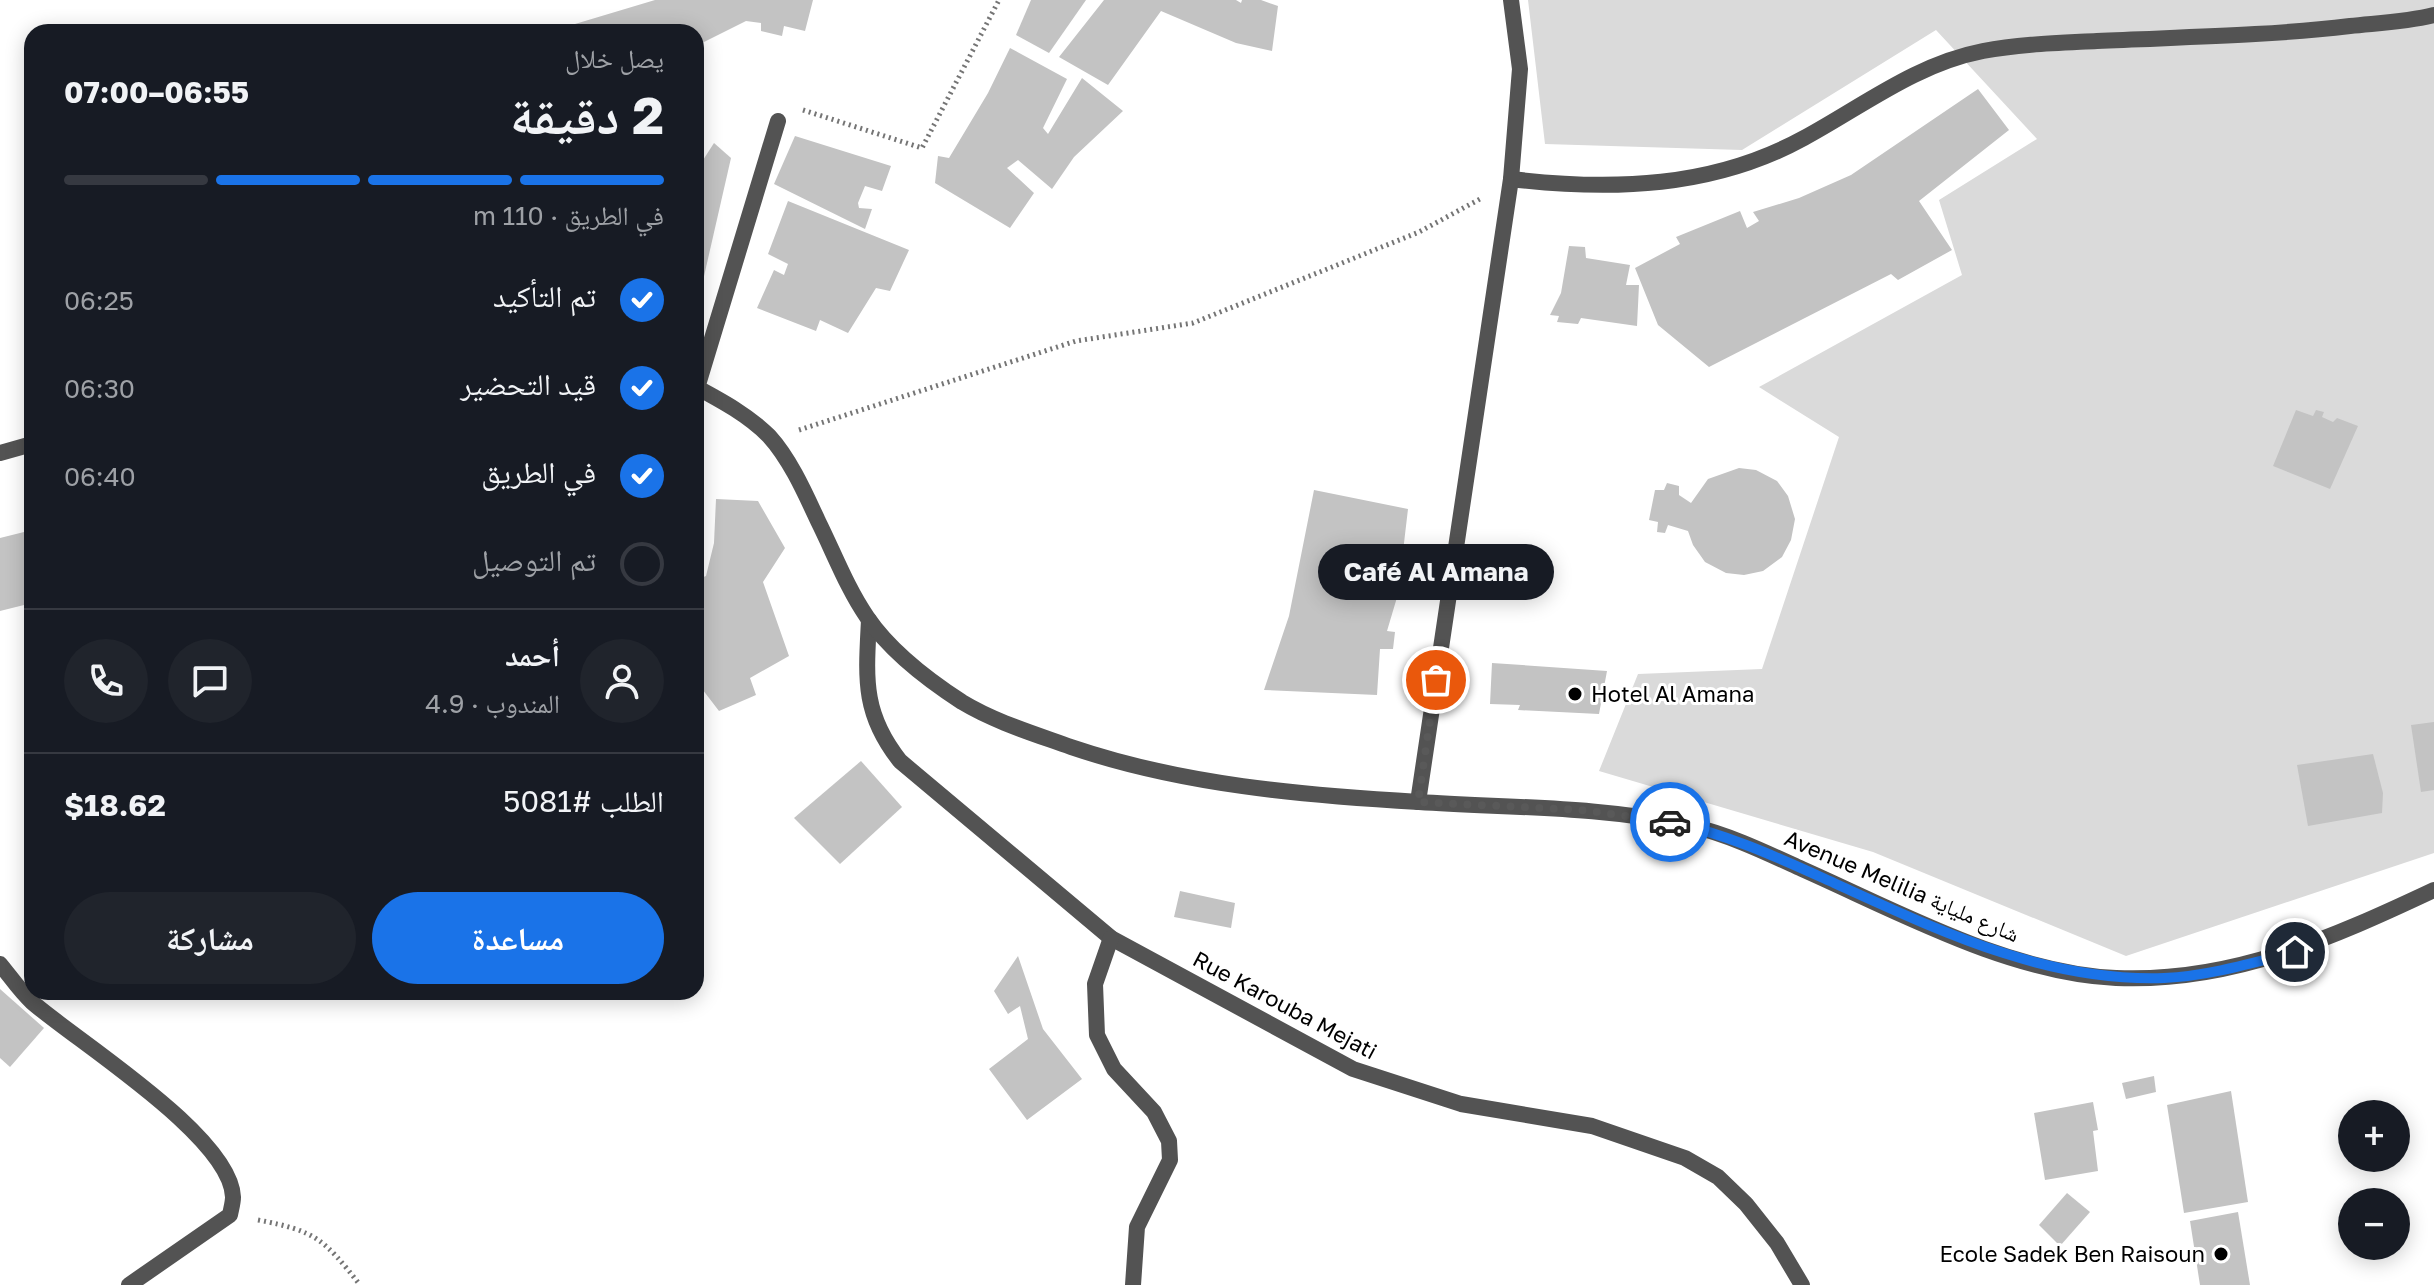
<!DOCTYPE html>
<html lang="ar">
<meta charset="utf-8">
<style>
:root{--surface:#171b24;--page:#20242c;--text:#f1f3f6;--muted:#9ea1a6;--line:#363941;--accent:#1a73e8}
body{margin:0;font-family:"Golos Text","Noto Naskh Arabic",sans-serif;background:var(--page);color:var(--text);direction:rtl;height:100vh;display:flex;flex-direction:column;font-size:30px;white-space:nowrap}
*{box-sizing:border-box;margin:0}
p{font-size:26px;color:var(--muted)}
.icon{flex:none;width:44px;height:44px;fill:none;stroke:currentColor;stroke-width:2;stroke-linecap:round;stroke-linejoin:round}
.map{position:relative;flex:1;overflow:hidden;direction:ltr}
.drawer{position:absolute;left:24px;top:24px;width:680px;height:976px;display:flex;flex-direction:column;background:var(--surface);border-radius:24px;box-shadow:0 4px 20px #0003;direction:rtl}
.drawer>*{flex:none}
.buttons{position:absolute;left:2338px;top:1100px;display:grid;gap:16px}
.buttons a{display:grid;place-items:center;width:72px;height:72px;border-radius:50%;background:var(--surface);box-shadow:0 4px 20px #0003;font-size:40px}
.pin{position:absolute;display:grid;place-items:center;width:68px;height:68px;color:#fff;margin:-34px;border:4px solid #fff;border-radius:50%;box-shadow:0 2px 8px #0007}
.courier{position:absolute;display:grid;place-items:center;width:80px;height:80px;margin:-40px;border:6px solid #1a73e8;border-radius:50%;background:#fff;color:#222;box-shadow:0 2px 10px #0007}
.bubble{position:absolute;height:56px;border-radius:28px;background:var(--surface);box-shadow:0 4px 20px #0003;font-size:26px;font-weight:700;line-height:56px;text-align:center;direction:rtl}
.summary em{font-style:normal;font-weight:700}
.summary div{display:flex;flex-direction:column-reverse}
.summary{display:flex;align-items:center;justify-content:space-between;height:136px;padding:0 40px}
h1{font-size:52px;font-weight:700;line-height:60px}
.bar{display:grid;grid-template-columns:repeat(4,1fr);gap:12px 8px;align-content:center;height:96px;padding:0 40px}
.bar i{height:10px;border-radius:6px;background:var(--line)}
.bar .active{background:var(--accent)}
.bar p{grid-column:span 4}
.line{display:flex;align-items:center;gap:20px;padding:0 40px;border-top:2px solid var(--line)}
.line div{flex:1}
.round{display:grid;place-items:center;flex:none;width:84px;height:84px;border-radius:42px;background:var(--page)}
ol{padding:0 40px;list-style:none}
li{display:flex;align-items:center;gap:24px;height:88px}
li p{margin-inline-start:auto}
li .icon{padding:8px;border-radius:50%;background:var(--accent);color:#fff;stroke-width:4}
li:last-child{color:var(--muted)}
li i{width:44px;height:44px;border:4px solid var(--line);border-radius:50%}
.cta{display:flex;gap:16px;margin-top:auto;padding:16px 40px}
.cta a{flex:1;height:92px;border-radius:48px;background:var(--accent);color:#fff;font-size:32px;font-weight:700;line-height:92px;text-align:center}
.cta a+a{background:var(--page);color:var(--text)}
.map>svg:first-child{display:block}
</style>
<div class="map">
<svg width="2434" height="1285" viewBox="0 0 2434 1285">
<rect width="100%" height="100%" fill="#fff"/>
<path fill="#dadada" d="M1528 0H2434V853L2126 956 1873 852 1599 771 1638 674 1762 669 1839 437 1759 387 1962 275 1939 200 2037 139 1936 30 1742 150 1545 144Z"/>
<g fill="#c3c3c3">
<path d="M655 0H813L805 31 784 26 782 36 761 31V23L746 21 696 46V32H567L565 27Z"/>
<path d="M1031 0H1086L1049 53 1016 35Z"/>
<path d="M1104 0H1236L1241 3 1242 0H1261L1278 6 1272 51 1236 43 1161 11 1108 85 1059 57Z"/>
<path d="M1010 48 1067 79 1043 128 1048 134 1082 78 1123 111 1074 157 1052 189 1018 160 1007 168 1034 193 1010 228 935 183 938 156 949 158 988 93Z"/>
<path d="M1978 89 2009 130 1919 201 1952 250 1898 280 1891 274 1709 367 1658 325 1635 268 1680 244 1676 237 1740 211 1747 228 1759 221 1753 212 1799 198 1851 175Z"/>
<path d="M795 136 891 166 882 191 865 186 858 203 859 208 872 209 865 229 774 184Z"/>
<path d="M714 143 731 158 702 285 696 284V171Z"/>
<path d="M788 201 909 250 890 291 876 288 848 333 820 320 816 331 757 308 774 270 784 275 788 264 768 254Z"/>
<path d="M1569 246 1585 247 1586 258 1630 265 1626 285H1639L1637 326 1581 318 1578 324 1557 322 1559 316 1550 315 1561 293Z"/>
<path d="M2296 410 2313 416 2316 410 2324 412 2322 417 2333 422 2337 418 2358 426 2330 489 2273 466Z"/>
<path d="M1739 468 1756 470 1777 481 1788 496 1795 519 1791 540 1782 557 1763 571 1744 575 1726 573 1705 562 1693 545 1688 531 1668 525 1665 533 1657 532 1658 522 1649 520 1655 490H1664L1667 483 1679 486V495L1691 503 1708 479Z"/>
<path d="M1314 490 1408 509 1398 594 1387 631 1395 632 1393 649H1380L1377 695 1264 690 1289 616Z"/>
<path d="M716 499 758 501 785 548 763 582 789 656 750 678 756 695 719 711 696 681V580L706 576 714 543Z"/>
<path d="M32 530V603L0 611V538Z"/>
<path d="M1492 663 1607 671 1599 714 1518 710 1520 705 1490 704Z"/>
<path d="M2434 722V790L2421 792 2411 725Z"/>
<path d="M2373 754 2383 793 2382 813 2308 826 2297 765Z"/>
<path d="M861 761 902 807 840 864 794 818Z"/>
<path d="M1180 891 1235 903 1231 928 1174 917Z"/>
<path d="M1018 956 1043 1029 1082 1079 1027 1120 989 1069 1028 1039 1020 1006 1008 1014 994 991Z"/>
<path d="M0 989 44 1028 10 1067 0 1058Z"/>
<path d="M2154 1076 2156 1092 2126 1099 2122 1083Z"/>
<path d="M2231 1091 2248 1202 2184 1213 2167 1105Z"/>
<path d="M2093 1102 2098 1130 2093 1131 2098 1171 2045 1180 2034 1113Z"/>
<path d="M2067 1193 2090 1212 2060 1246 2039 1225Z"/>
<path d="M2238 1212 2250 1285H2200L2190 1221Z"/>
</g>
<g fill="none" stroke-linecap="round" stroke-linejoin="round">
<g stroke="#757575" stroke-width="5" stroke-dasharray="2 4" stroke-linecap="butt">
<path d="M803 110 922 148 999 0"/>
<path d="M799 430 1076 341 1193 323 1419 232 1480 199"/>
<path d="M258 1220C316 1231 324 1239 360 1285"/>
</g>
<path stroke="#535353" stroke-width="16" d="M0 964C10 976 20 991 32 1002 75 1040 231 1136 233 1197 233 1203 231 1209 230 1215L129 1285"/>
<g stroke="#535353" stroke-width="16">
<path d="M1511 179C1612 191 1713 188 1804 138 1863 106 1916 64 1983 51 2020 44 2059 43 2097 41 2182 37 2266 36 2350 26 2378 23 2407 22 2434 15"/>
<path d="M697 388 778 121"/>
<path d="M869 620C866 678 862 713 900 761L1111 938 1353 1069 1461 1104 1592 1126 1685 1158 1718 1177 1746 1204 1777 1243 1802 1285"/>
<path d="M1418 802 1511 179 1520 69 1511 0"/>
<path d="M1111 938 1095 984 1097 1035 1114 1069 1154 1112 1169 1141 1170 1160 1137 1227 1133 1285"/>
</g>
<g stroke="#535353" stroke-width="16">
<path d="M696 387C722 401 748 415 769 436 790 459 805 493 818 521 834 553 847 588 867 617 890 651 928 680 962 702 995 722 1035 734 1071 747 1183 785 1301 795 1419 802 1511 808 1602 806 1692 826 1730 835 1767 853 1802 869 1899 912 2009 973 2116 978 2231 983 2332 938 2434 890"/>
<path d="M0 453 32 444"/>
</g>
</g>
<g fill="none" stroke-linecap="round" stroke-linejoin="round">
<path stroke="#595959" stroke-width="8" stroke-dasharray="0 14.4" d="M1436 680 1418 802 1581 810 1670 822"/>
<path stroke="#1a73e8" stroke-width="10" d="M1670 822C1728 834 1781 859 1834 883 1940 931 2045 982 2164 978 2208 976 2252 963 2295 952"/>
</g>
<g fill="#000" stroke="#fff" stroke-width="3">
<circle cx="1575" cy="694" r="8"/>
<circle cx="2221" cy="1254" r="8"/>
</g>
<g text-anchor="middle" stroke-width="6" stroke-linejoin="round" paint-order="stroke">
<g font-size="22" fill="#000" stroke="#fff" text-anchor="start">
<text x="1591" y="702">Hotel Al Amana</text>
<text x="2205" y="1262" text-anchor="end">Ecole Sadek Ben Raisoun</text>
</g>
<g font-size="22" fill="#000" stroke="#fff">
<text transform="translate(1902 886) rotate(23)" y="8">Avenue Melilia شارع ملياية</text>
<text transform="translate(1285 1005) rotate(28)" y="8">Rue Karouba Mejati</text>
</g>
</g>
</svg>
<div class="buttons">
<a>+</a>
<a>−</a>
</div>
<div class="pin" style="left:1436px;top:680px;background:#ea580c"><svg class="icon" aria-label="bag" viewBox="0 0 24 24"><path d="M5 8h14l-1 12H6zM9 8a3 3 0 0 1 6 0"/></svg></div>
<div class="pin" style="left:2295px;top:952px;background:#1f2937"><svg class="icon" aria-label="home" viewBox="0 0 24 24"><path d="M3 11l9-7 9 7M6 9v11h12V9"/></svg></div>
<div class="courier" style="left:1670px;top:822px"><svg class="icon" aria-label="car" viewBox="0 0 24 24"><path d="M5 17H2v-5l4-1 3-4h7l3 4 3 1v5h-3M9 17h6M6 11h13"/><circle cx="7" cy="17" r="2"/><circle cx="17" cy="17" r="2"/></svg></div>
<div class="bubble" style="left:1318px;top:544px;width:236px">Café Al Amana</div>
<section class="drawer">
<div class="summary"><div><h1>2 دقيقة</h1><p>يصل خلال</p></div><em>06:55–07:00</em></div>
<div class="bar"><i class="active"></i><i class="active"></i><i class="active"></i><i></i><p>في الطريق · 110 m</p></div>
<ol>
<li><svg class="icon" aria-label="check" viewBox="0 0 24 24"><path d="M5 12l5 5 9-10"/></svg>تم التأكيد<p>06:25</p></li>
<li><svg class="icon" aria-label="check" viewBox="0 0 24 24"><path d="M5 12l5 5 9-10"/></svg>قيد التحضير<p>06:30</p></li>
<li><svg class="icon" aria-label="check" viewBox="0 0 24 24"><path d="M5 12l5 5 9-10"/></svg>في الطريق<p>06:40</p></li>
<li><i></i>تم التوصيل</li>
</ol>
<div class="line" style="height:144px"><a class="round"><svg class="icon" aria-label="person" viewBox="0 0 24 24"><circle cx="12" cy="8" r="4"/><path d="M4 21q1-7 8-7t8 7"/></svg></a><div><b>أحمد</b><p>المندوب · 4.9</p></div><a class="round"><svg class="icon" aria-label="chat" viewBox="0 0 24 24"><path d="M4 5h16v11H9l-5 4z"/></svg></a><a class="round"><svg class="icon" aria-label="phone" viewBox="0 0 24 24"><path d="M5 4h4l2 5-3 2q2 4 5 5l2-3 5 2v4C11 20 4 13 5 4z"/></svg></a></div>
<div class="line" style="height:104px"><div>الطلب #5081</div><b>$18.62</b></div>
<div class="cta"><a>مساعدة</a><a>مشاركة</a></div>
</section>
</div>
